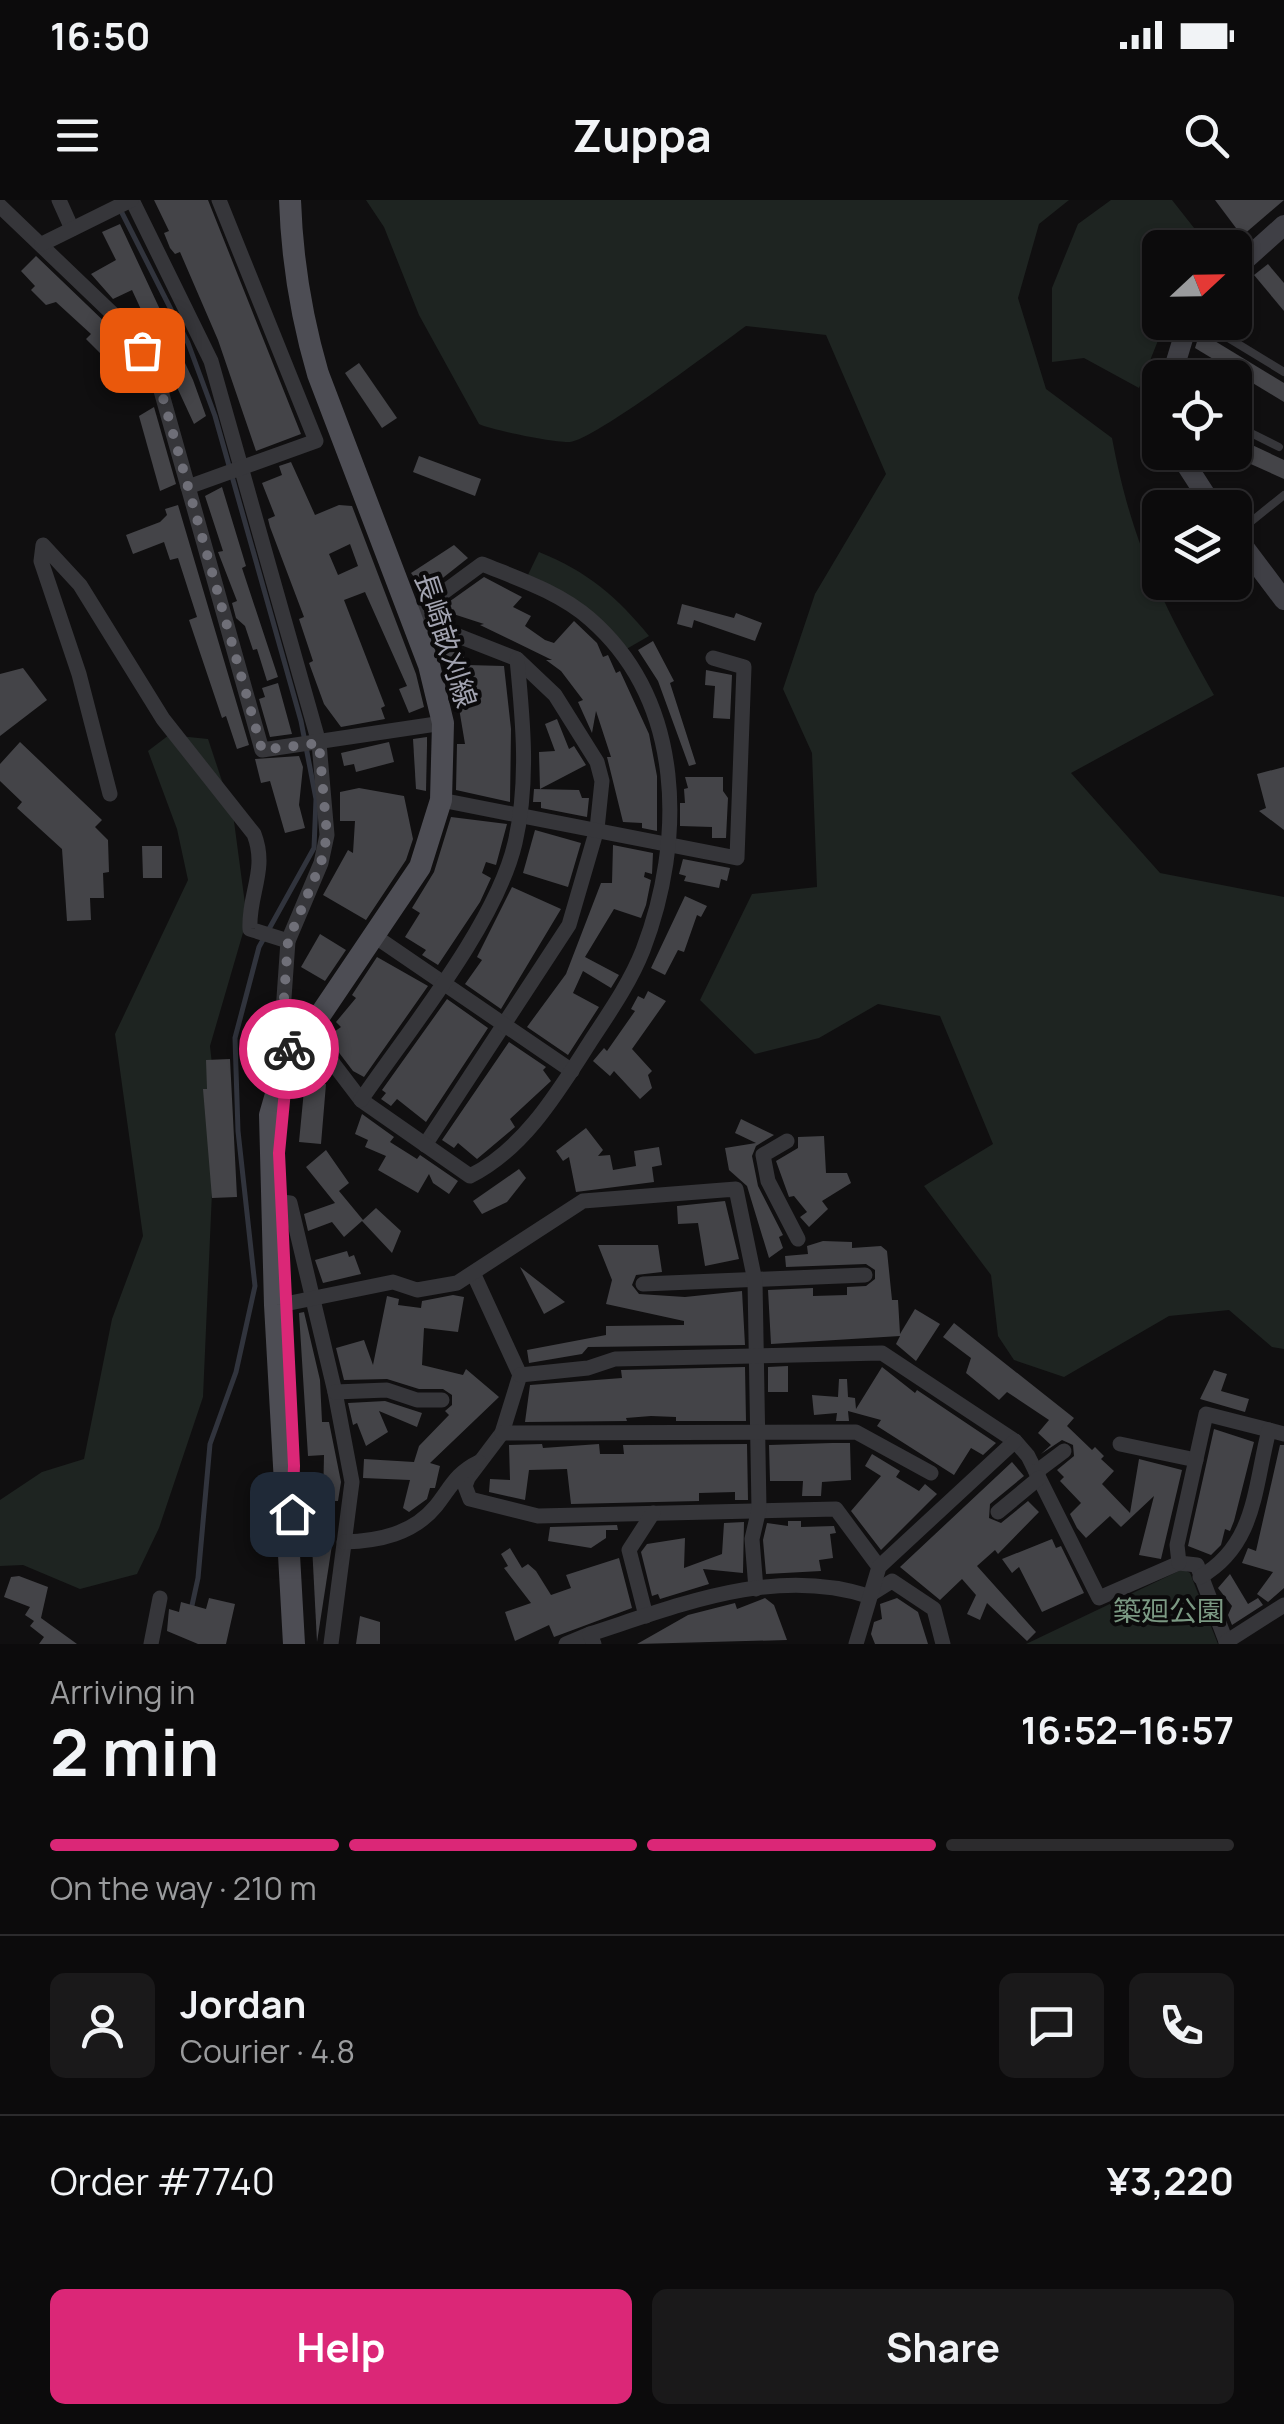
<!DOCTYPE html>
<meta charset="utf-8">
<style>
:root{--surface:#0c0b0c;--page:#1a191a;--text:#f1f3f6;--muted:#9a9b9d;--line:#2c2b2d;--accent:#db2777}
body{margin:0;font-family:Manrope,"Noto Sans JP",sans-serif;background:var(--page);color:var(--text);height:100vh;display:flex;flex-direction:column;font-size:38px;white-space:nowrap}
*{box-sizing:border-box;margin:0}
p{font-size:32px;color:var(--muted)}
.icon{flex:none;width:55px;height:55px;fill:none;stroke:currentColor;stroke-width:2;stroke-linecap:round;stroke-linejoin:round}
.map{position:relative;height:1444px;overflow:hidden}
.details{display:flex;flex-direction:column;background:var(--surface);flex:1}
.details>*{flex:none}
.needle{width:65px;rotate:68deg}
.fabs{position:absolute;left:1142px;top:30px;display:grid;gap:20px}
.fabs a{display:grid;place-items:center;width:110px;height:110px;border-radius:15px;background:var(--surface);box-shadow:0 2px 8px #0004,0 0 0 2px var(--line);font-size:50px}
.pin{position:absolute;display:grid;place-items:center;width:85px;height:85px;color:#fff;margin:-42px;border-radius:20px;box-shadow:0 5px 15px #0006}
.courier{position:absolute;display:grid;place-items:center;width:100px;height:100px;margin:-50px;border:8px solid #db2777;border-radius:50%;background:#fff;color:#222;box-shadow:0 2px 12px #0007}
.head em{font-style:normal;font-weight:700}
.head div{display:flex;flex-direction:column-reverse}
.head{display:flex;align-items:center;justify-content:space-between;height:170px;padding:0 50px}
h1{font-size:65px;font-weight:700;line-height:75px}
.bar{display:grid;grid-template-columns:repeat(4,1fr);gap:15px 10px;align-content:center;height:120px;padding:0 50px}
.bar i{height:12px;border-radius:8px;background:var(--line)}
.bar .current{background:var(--accent)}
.bar p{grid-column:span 4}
.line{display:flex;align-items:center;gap:25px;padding:0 50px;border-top:2px solid var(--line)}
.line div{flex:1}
.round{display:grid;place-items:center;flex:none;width:105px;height:105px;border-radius:15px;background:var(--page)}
.action{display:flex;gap:20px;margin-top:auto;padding:20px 50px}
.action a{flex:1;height:115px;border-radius:15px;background:var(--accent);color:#fff;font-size:40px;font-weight:700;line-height:115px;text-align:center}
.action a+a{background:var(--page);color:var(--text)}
.status{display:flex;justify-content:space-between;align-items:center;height:70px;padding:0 50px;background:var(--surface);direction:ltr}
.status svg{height:28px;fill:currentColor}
header{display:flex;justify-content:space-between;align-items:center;height:130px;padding:0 50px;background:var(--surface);font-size:45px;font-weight:700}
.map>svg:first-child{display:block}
</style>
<div class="status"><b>16:50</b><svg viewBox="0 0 49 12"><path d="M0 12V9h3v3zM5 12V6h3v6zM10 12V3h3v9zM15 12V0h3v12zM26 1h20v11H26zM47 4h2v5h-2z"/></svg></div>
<header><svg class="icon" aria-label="menu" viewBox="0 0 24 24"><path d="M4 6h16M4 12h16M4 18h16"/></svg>Zuppa<svg class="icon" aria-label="search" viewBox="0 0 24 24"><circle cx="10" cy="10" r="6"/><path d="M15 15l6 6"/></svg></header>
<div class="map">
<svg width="1284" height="1444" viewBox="0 0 1284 1444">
<rect width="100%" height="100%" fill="#100f10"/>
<g fill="#1e2421">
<path d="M366 0H1069L1039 24 1018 98 1046 189 1112 238C1132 345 1162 402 1214 495L1071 573 1160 673 1284 697V1149L1272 1147 1229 1110 1169 1116 1064 1177 1014 1160 998 1136 991 1075 924 986 993 944 940 816 878 804 819 838 755 854 700 800 752 694 817 687 812 553 783 489 815 394 886 274 826 135 746 126C718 146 594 240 570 242 555 243 492 230 479 224L419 115 384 27Z"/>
<path d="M1111 0H1172L1209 47 1160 48V122L1165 123 1139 188 1084 158 1052 162V88L1078 24Z"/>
<path d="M539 352C587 371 617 397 649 436L623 451 527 377Z"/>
<path d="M169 535 208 539 233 614 247 719 210 846 216 901 203 1197 159 1328 137 1374 80 1389 23 1365 0 1366V1300L42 1272 84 1259 112 1119 143 1036 115 834 188 680 177 629 148 551Z"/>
<path d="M1183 1369 1190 1373 1218 1444H1026Z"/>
</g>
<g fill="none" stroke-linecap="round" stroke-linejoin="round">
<path stroke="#31343d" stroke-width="5" d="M119 7 188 143 215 216 301 521 316 599 314 648 259 747 235 838 238 931 255 1086 236 1172 210 1244 198 1378 191 1410"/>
</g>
<g fill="#444448" fill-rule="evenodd">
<path d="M154 0H208L301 234 256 251 218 140 180 52 175 54 170 48 164 33 169 31Z"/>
<path d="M1215 0H1284L1242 36Z"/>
<path d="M120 24 193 180 206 216 194 224 132 90 113 99 91 74 116 60 102 32Z"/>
<path d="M36 56 111 128 147 183 138 187 132 171 128 174 106 148 101 154 86 139 91 134 56 102 46 105 31 90 35 86 21 71Z"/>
<path d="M1268 64 1284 83V111L1254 75Z"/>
<path d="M1200 132 1284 183V202L1195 148Z"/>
<path d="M359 163 397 218 382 228 345 173Z"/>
<path d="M154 207 176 284 160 291 139 216Z"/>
<path d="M1235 237 1284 260V279L1235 257Z"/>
<path d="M419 256 481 279 475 296 413 272Z"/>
<path d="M291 262 315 315 339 305 352 306 416 474 424 507 409 513 399 489 407 486 365 392 344 400 385 506 381 508 385 519 341 527 324 504 309 463 313 461 299 419 304 417 270 327 268 319 275 316 262 283 282 275 279 266ZM350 344 358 366 338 375 329 354Z"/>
<path d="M222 287 246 366 242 368 278 477 267 481 257 449 253 450 245 426 236 418 232 403 237 401 218 352 223 351 205 296Z"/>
<path d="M178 305 249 545 237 549 226 516 222 518 189 420 197 417 178 358 170 360 164 342 133 354 126 335 160 322 167 315 165 309Z"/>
<path d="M454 345 468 358 425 392 411 373Z"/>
<path d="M484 377 522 397 513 407 531 416 525 426 545 440 554 443 574 421 597 443 603 457 608 455 616 473 620 471 649 534 657 576V631L642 628V623L623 622 607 557H611L596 511 592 533 578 502 583 500 561 471 546 460H552L480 425 484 424 444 411 446 404Z"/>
<path d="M682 404 734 418 736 413 762 423 755 441 694 420 692 428 677 424Z"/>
<path d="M653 441 674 481 670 483 696 564 689 566 658 481 638 450Z"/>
<path d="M445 443 460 449 467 465 504 466 511 529 510 602 456 590 457 544H465L453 472 439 446Z"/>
<path d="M23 468 47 500 0 536V474Z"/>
<path d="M706 470 732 475 730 519 713 518 715 486 705 485Z"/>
<path d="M278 483 292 534 270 537 259 499 265 497 262 488Z"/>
<path d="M557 519 569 549 574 546 586 565 540 589 539 552 555 551 545 524Z"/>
<path d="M427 537V545L426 591 416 589 413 539Z"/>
<path d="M20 542 102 620 95 627 108 640 109 672 103 673 104 698H90L91 720 67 721 62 649 17 608 22 602 0 581V564Z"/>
<path d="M389 542 394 562 356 572 354 564 344 566 341 553Z"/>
<path d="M299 556 303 567 299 605 305 628 285 633 270 581 261 583 255 559Z"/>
<path d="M1284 567V630L1259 611 1266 608 1257 574Z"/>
<path d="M685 577H723V591L728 598 726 638H712V627L680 626V603H685L684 589 688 588Z"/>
<path d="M359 588 404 596 413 639 406 660 366 720 323 695 348 650 353 653 355 621H340V592Z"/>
<path d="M534 589 579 590 582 598H589L587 617 541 608V602H533Z"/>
<path d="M451 617 507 624 496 665 486 662 482 673 491 678 480 702 438 765 422 755 426 750 405 737 420 713 412 708 434 672Z"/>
<path d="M535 630 581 643 568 687 523 673Z"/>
<path d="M613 645 653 653 652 674 645 672 644 677 651 680 646 705 641 718 614 709 585 757 619 775 611 788 583 771 573 793 599 807 568 855 527 827 566 774 601 683H612Z"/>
<path d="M142 646H162V678H143Z"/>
<path d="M683 659 730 668 727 681 721 679 719 688 684 681 686 676 679 674Z"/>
<path d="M512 687 561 709 501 809 465 784 482 760 477 757Z"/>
<path d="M685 696 707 706 701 717 697 715 684 752 678 750 665 775 651 768Z"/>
<path d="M320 734 346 750 325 781 301 767Z"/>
<path d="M377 757 428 786 364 877 353 871 327 837 341 827 336 822 356 798 352 795Z"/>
<path d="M648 791 666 801 632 849 652 871 648 875 652 888 640 899 614 871 610 876 593 861 604 848 607 851 635 811 631 809 638 796 644 799Z"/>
<path d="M447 799 488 828 426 922 397 899 391 906 381 899 386 893 382 890Z"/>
<path d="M509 842 546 867 543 870 551 881 510 919 515 927 477 959 458 943 454 948 442 940Z"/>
<path d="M230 859 237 997 212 998 203 889H207L206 860Z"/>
<path d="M313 883 326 884 321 944 299 942 304 890H312Z"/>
<path d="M362 914 394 937 390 942 417 959 420 955 458 981 449 994 433 983 429 974 418 993 378 970 386 956 365 947 368 940 355 934Z"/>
<path d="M741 919 774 935 756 946 752 956 758 986 783 1035 779 1037 783 1048 769 1058 747 986 729 970 725 948 756 943 735 933Z"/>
<path d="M586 928 603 950 598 956 610 955 613 970 636 966 634 951 659 947 662 965 652 967 654 982 576 992 569 957 563 961 556 951Z"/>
<path d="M824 936 826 973H847L851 983 822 1001 828 1009 809 1027 800 1017 807 1012 794 996 789 997 776 961 798 948V937Z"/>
<path d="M326 950 349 983 339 991 363 1020 376 1008 401 1031 392 1053 362 1021 344 1037 332 1022 308 1031 304 1014 335 1003 306 967Z"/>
<path d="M519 969 526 978 507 1002 482 1014 473 1001Z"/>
<path d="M725 1001 739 1059 705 1066 698 1023 678 1024 677 1006Z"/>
<path d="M823 1041 852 1042V1048L881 1046 887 1051 892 1100H898L900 1134 915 1109 940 1124 916 1161 896 1144 900 1136 771 1144 768 1090 813 1088V1096L847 1095V1087L866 1086 875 1079V1070L866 1064 786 1067 785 1056 808 1054 807 1046Z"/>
<path d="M598 1045H658L662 1072 636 1075 632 1085 639 1094 685 1097 742 1091 745 1145 588 1147 582 1154 529 1163 527 1150 606 1135V1126L684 1125V1121L606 1104 612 1080Z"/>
<path d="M347 1051 349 1057 354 1055 361 1074 323 1083 315 1060Z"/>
<path d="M520 1067 565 1102 544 1114Z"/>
<path d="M453 1095 464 1097 458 1132 424 1128 422 1165 463 1175 466 1169 499 1197 430 1263 440 1266 435 1288H430L427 1299 409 1312 403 1308 410 1280 363 1278 364 1259 414 1262 419 1246 449 1215 445 1211 452 1205V1195L443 1189H419L387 1179 344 1180 336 1148 364 1140 373 1165 387 1096 399 1099 398 1105 421 1108 422 1101Z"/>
<path d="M304 1112 320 1180 322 1222H329L341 1282 338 1301H323L324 1255 308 1256 299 1113Z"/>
<path d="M954 1123 1074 1218 1067 1226 1092 1250 1095 1247 1104 1256 1101 1259 1114 1271 1102 1284 1130 1313 1139 1259 1182 1270 1161 1359 1139 1355 1154 1296 1121 1327 1110 1316 1086 1338 1077 1328 1070 1314 1081 1303 1060 1281 1064 1277 1057 1270 1074 1256 1073 1245 1062 1240 1041 1254 1051 1245 1038 1233 1049 1220 1007 1192 999 1200 966 1173 971 1158 943 1137Z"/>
<path d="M788 1166V1192H768V1167Z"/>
<path d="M745 1167 746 1221H676V1217L651 1216 626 1218 627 1221 525 1222 530 1185 622 1178 621 1170Z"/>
<path d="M882 1167 915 1193 917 1190 996 1243 983 1255 971 1248 954 1275 877 1226 881 1220 848 1211 849 1221H836L837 1213 814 1215 812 1195 838 1197 839 1179H847L848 1197 855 1198 856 1209Z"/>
<path d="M1214 1170 1227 1174 1221 1191 1249 1199 1245 1212 1200 1199Z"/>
<path d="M385 1201 422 1213 417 1227 379 1211 388 1232 366 1246 357 1223 353 1225 348 1203Z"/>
<path d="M1214 1229 1254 1242 1234 1321 1230 1331 1225 1329 1221 1345 1211 1355 1188 1346Z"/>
<path d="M832 1243H850L851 1280 822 1282 821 1296H802L803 1281H770L769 1245Z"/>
<path d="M542 1244 543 1248 599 1244 600 1254H624L623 1245 747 1244 748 1300H735V1292L699 1293V1301L571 1304 567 1269 529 1270 525 1300 489 1292 490 1279 510 1280 509 1245Z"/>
<path d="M1280 1245H1284V1388L1268 1402 1257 1394 1273 1372 1242 1363 1248 1348 1256 1351Z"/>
<path d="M872 1254 900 1271 896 1277 919 1291 925 1284 937 1294 881 1350 851 1311 881 1276 865 1266Z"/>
<path d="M1012 1262 1024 1276 990 1304 989 1318 1001 1323 1028 1301 1039 1312 998 1354 995 1350 977 1366 1036 1432 1027 1441 987 1403 980 1420 967 1414 976 1395 962 1379 940 1400 900 1367Z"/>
<path d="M788 1321H801V1327L834 1326 836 1333 830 1334 833 1358 819 1360 821 1371 766 1374 763 1340 767 1323 788 1326Z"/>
<path d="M744 1322 743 1373 703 1369 709 1384 660 1399 658 1394 652 1396 641 1352 647 1344 685 1338 684 1368 722 1354 724 1323Z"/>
<path d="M617 1325 618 1330H606V1338L591 1348 548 1341 550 1327Z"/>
<path d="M1052 1339 1056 1348 1061 1346 1084 1393 1042 1412 1019 1367 1012 1373 1002 1359Z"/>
<path d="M324 1344 332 1345 317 1442 312 1345Z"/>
<path d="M510 1348 522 1368 528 1364 536 1371 551 1395 571 1388 566 1375 619 1358 632 1408 554 1437 549 1425 515 1441 505 1412 531 1403 504 1368 508 1366 501 1354Z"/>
<path d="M1230 1374 1248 1404 1258 1398 1263 1405 1232 1425 1228 1415 1232 1406 1218 1388Z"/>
<path d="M19 1376 48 1387 41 1418 77 1444H39L44 1437 30 1426 34 1421 25 1415 30 1407 4 1397 11 1377Z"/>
<path d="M209 1398 235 1404 226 1444H198L167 1431 169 1409 179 1412 181 1402 206 1409Z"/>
<path d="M765 1398 774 1405 787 1440 637 1444 688 1415 735 1403 737 1409Z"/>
<path d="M897 1398 918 1412 928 1444H875L871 1434 874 1422 882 1419 880 1404Z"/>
<path d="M360 1416 380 1422V1444H356Z"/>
</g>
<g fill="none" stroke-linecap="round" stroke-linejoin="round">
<g stroke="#36363a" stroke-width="8">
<path d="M1202 122 1284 172"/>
<path d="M1235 225 1279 247"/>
<path d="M1237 333 1284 295"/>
</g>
<g stroke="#36363a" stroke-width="15">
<path d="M59 0 72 29"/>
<path d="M132 0 211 161 319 543 327 635 321 663 288 741 283 812 290 859"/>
<path d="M0 6 120 121 158 180 262 550 443 523"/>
<path d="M42 44 131 0"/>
<path d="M188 287 316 241 219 0"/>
<path d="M410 417 517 459 555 495 597 562 602 581 597 629 569 725 425 945"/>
<path d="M110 594 79 474 41 361 43 345 80 385 163 519 254 634C268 670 248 694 250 729L288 741"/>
<path d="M441 600 737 658 744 467 713 458"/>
<path d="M376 737 572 871"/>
<path d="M310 833 361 900 470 976C524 949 558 892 590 842 609 813 630 783 643 750 685 640 685 502 590 419 559 392 519 379 482 364L410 417"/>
<path d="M361 900C409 830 496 724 515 643 529 582 523 521 517 459"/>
<path d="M787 941 763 955 768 981 798 1039"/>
<path d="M282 1002 290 1003 335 1192 352 1282 331 1444"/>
<path d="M474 1075 520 1175 502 1233 468 1278 465 1286 470 1299 538 1316 836 1309 879 1367"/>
<path d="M643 1084 865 1075"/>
<path d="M285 1104 393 1082 417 1090 457 1083 583 1001 736 989 755 1081 759 1309 752 1339 756 1389"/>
<path d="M520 1175 588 1168 615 1159 882 1153 1015 1241 1028 1256 1099 1398 1179 1363 1197 1365 1227 1444"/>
<path d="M335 1192 387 1190 417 1200H442"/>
<path d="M502 1233 856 1232 931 1273"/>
<path d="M1120 1244 1196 1260"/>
<path d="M1036 1272 1064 1251"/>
<path d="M998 1312 1039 1278"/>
<path d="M344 1342C379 1341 413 1334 436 1306 451 1287 456 1273 479 1262"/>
<path d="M1179 1363 1177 1345 1206 1214 1269 1230"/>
<path d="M1200 1377C1256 1345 1254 1288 1269 1230L1284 1234"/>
<path d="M868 1396 892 1381 934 1409 943 1444"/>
<path d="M646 1416 629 1350 653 1313"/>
<path d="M1226 1442 1284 1405"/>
<path d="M151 1444 160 1398"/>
<path d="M566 1444 590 1434"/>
<path d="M594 1444 590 1434C680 1405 774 1366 868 1396"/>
<path d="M856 1444 879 1367 1015 1241"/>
</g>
<g stroke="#3f3f45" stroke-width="20">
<path d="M1235 69 1284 25"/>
<path d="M1171 178 1188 122"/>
<path d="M1178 252 1214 308"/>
<path d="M1235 335 1284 400"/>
</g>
<path stroke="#4d4d54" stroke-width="22" d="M290 0C292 60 301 116 318 174L429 465 443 523 441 600 420 667 283 870 270 915 275 1105 294 1444"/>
</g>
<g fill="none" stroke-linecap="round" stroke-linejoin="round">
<path stroke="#6f6f78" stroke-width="10" stroke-dasharray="0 18" d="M142 150 158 180 262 550 319 543 327 635 321 663 288 741 283 812 289 849"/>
<path stroke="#db2777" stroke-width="12" d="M289 849 279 953 294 1266 292 1314"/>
</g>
<g text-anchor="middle" stroke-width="8" stroke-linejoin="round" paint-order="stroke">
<g font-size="28" fill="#a2a3b0" stroke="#0b0a0b">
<text transform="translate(446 440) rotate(72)" y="10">長崎畝刈線</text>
</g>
<g font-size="28" fill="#7b9983" stroke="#0b0a0b">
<text x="1169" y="1421">築廻公園</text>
</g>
</g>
</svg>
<div class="fabs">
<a><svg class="needle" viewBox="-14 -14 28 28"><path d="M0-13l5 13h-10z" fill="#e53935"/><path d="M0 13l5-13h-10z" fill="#9a9b9d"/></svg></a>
<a><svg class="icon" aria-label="locate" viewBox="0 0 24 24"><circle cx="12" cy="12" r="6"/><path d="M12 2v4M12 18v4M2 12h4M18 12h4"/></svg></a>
<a><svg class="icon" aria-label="layers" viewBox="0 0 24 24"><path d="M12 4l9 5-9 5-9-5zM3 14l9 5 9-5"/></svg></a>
</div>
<div class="pin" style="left:142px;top:150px;background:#ea580c"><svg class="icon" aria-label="bag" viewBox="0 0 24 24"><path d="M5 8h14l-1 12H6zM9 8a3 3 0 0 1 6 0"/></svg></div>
<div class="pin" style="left:292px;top:1314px;background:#1f2937"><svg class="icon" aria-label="home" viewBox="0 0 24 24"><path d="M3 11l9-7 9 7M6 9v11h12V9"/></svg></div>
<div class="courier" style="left:289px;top:849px"><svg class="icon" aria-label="bike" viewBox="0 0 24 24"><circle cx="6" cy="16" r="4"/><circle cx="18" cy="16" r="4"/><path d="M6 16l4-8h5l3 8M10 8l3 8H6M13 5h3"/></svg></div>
</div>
<section class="details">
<div class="head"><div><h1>2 min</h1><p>Arriving in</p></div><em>16:52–16:57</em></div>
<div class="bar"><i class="current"></i><i class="current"></i><i class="current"></i><i></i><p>On the way · 210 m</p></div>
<div class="line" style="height:180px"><a class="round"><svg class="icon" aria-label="person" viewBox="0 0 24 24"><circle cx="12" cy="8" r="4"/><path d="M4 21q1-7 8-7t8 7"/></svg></a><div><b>Jordan</b><p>Courier · 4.8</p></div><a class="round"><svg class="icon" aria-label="chat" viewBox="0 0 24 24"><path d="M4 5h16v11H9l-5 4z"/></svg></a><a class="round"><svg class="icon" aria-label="phone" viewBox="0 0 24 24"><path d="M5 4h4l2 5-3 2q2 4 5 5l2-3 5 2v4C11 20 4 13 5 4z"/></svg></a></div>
<div class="line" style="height:130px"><div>Order #7740</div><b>¥3,220</b></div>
<div class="action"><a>Help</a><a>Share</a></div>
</section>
